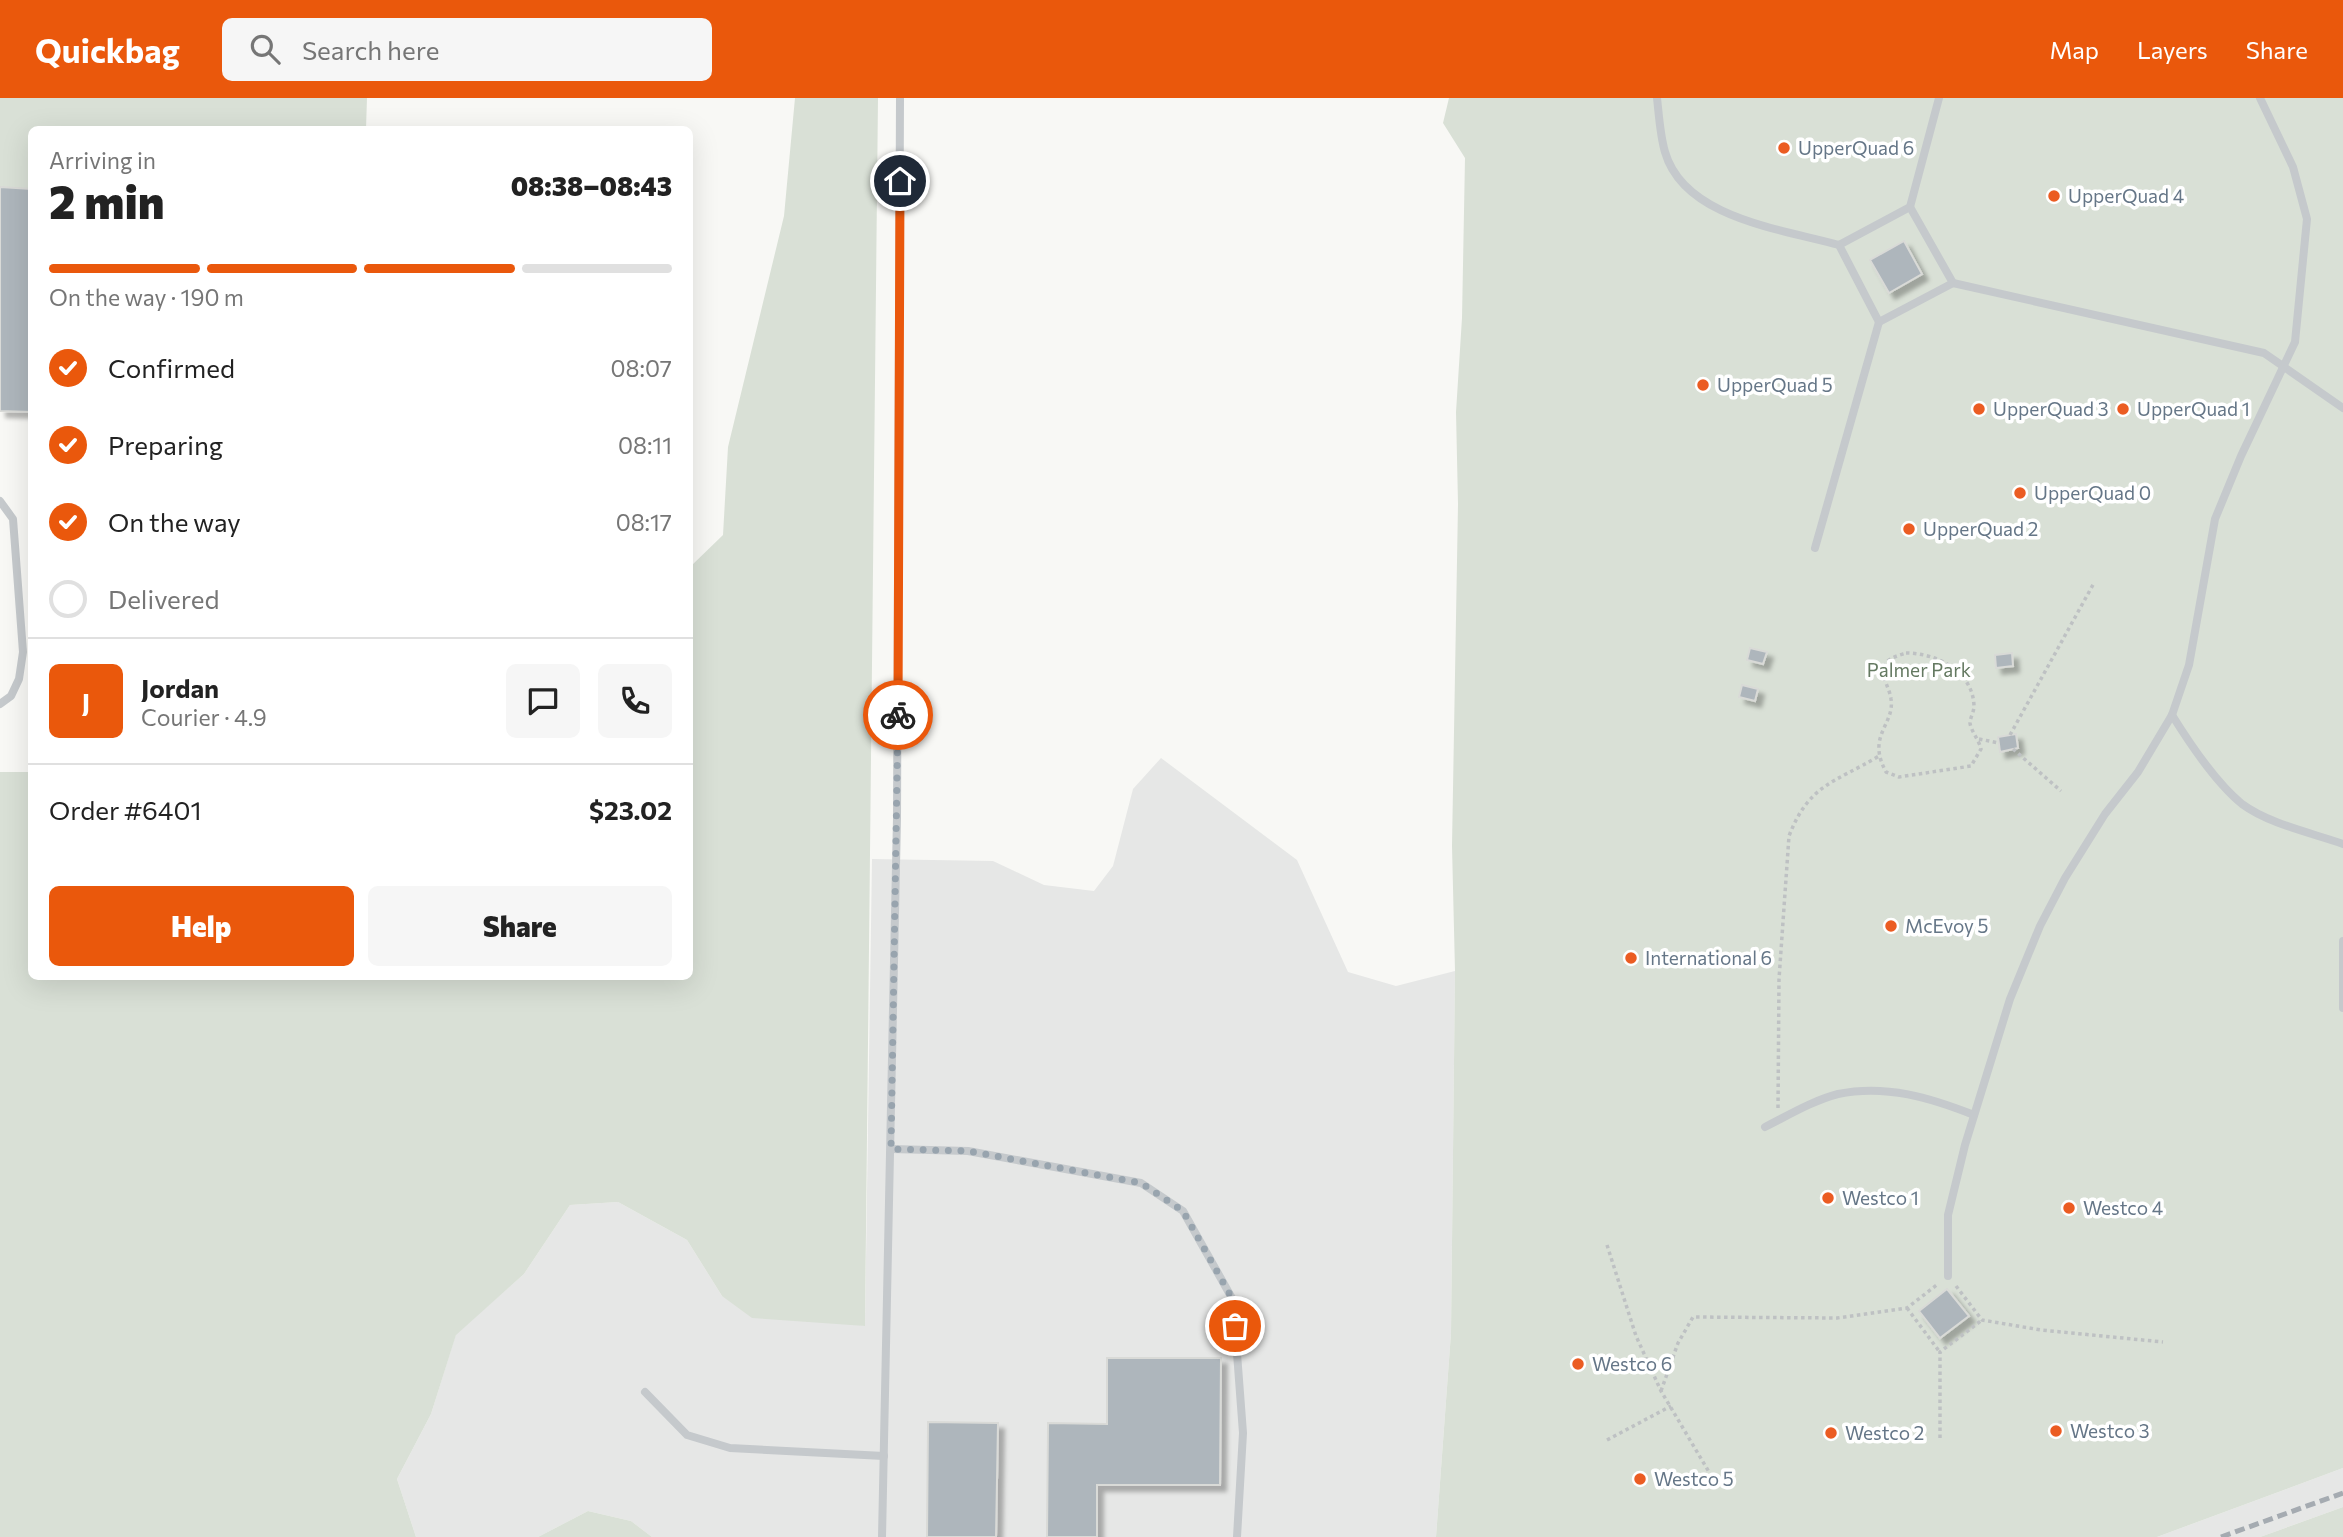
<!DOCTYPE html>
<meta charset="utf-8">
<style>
:root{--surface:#fff;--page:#f6f6f6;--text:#222;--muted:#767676;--line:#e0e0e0;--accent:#ea580c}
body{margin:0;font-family:Commissioner,sans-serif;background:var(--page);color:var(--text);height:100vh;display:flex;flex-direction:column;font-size:26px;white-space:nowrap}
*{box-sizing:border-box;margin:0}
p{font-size:23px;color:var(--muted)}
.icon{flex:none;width:38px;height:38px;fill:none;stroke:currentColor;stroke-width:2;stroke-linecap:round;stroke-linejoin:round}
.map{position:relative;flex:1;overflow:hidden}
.drawer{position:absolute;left:28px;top:28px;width:665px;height:854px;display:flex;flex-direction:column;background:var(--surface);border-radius:10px;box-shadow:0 7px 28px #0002}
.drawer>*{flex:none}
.pin{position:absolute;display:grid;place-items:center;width:60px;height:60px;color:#fff;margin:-30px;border:4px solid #fff;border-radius:50%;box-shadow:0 2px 7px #0007}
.courier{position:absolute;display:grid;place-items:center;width:70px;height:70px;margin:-35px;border:5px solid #ea580c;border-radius:50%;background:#fff;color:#222;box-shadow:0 2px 9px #0007}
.summary em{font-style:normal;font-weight:800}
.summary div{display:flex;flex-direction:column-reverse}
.summary{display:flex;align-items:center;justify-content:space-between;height:119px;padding:0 21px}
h1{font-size:46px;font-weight:800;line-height:52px}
.bar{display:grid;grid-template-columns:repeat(4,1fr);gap:10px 7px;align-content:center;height:84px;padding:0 21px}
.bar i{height:9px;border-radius:5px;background:var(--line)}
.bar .on{background:var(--accent)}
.bar p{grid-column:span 4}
.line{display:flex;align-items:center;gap:18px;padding:0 21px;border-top:2px solid var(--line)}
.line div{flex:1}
.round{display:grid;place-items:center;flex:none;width:74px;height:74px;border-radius:10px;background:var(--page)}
ol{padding:0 21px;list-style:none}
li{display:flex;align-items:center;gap:21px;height:77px}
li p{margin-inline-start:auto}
li .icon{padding:7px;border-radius:50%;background:var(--accent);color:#fff;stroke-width:4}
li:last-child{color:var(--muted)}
li i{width:38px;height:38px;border:4px solid var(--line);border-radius:50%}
.cta{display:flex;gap:14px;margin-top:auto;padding:14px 21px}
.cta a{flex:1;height:80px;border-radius:10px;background:var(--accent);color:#fff;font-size:28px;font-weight:800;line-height:80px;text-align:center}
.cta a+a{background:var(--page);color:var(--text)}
header{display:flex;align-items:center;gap:42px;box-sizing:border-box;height:98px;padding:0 35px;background:var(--accent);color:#fff}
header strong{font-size:33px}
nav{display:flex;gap:38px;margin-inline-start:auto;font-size:24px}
.search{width:490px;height:63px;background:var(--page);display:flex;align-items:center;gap:18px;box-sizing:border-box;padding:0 24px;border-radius:10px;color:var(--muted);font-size:26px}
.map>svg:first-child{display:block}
</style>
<header>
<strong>Quickbag</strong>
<div class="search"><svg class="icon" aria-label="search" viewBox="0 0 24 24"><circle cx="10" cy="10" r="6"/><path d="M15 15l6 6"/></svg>Search here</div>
<nav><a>Map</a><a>Layers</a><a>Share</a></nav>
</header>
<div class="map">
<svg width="2343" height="1439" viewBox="0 0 2343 1439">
<defs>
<filter id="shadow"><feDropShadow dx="6" dy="6" stdDeviation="2" flood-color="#0004"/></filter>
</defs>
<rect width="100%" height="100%" fill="#f8f8f5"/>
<g fill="#e6e7e6">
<path d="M1161 660 1297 762 1348 874 1396 888 1455 873 1451 1235 1436 1439H652L631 1423 588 1413 538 1439H416L397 1381 431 1316 456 1236 524 1176 570 1107 618 1104 687 1142 722 1198 865 1228 872 761 993 763 1044 787 1094 793 1113 768 1133 691Z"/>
<path d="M2343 1370V1409L2260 1439H2157Z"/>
</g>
<g fill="#d9e0d6">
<path d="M0 0H367L366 31 32 32 31 91 0 89Z"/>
<path d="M795 0H878L865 1228 752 1220 722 1198 687 1142 618 1104 570 1107 524 1176 456 1237 431 1316 397 1381 416 1439H0V674H31L32 878H690V469L723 437 728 349 784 118Z"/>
<path d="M1449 0H2343V1370L2157 1439H1436L1451 1235 1455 873 1452 748 1458 406 1456 314 1462 220 1465 60 1443 25Z"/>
<path d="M2343 1409V1439H2260Z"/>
<path d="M588 1413 631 1423 652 1439H538Z"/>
</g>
<g fill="#aeb6bc" stroke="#d9dad7" stroke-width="2" filter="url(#shadow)">
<path d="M0 89 32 91V314L0 313Z"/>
<path d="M1904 143 1922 176 1889 195 1870 162Z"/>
<path d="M1750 550 1767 554 1763 566 1747 562Z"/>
<path d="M2012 555 2013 568 1996 570 1995 557Z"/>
<path d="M1742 587 1758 591 1755 603 1739 599Z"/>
<path d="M2016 636 2018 650 2000 654 1998 639Z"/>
<path d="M1947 1191 1969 1218 1940 1240 1919 1213Z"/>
<path d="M1107 1260H1221L1220 1387H1097V1439H1047L1048 1325 1107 1326Z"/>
<path d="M928 1324 998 1325 996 1439H927Z"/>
</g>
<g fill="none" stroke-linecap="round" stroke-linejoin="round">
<g stroke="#bec1c3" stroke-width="3.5" stroke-dasharray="3.5 3.5" stroke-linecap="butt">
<path d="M1906 555C1936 555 1973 573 1974 608 1974 614 1970 620 1970 625 1971 633 1979 642 1981 651L1971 668 1899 679 1886 674C1866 637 1895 627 1891 601 1890 591 1881 579 1884 569 1887 560 1897 558 1906 555Z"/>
<path d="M2010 637 2094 485"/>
<path d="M1979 641 1999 645"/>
<path d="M2013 651 2061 693"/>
<path d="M1778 1010 1779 881 1789 738C1809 686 1834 685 1879 658"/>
<path d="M1607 1147 1636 1238 1661 1293 1709 1374"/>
<path d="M1956 1188 1982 1222 2041 1232 2163 1244"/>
<path d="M1907 1210 1939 1253"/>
<path d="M1661 1293 1678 1245 1693 1219 1837 1220 1907 1210 1938 1186"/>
<path d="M1940 1340V1254L1982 1222"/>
<path d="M1607 1342 1671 1308"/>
</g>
<g stroke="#c5c9cc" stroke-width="8">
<path d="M1657 0C1659 17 1660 37 1665 54 1684 120 1781 131 1839 147L1910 109 1939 0"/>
<path d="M1910 109 1953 185 2264 255 2343 310"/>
<path d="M1839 147 1879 224"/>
<path d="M0 403 13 421 23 554 19 581 11 598 0 606"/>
<path d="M1815 450 1879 224 1953 185"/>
<path d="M2172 617C2190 646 2215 684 2242 706 2269 726 2312 735 2343 746"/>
<path d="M2343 843V910"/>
<path d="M1765 1029C1787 1018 1814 1002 1838 996 1886 986 1931 1000 1974 1017"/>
<path d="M891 1051 968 1053 1141 1085 1183 1113 1233 1202 1243 1335 1237 1439"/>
<path d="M1948 1178V1117L1965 1047 2010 901 2040 828 2065 780 2105 716 2138 674 2172 617 2189 567 2215 421 2241 358 2295 244 2307 121 2293 69 2260 0"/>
<path d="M645 1294 687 1337 730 1350 884 1358"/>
<path d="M882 1439 897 720 900 0"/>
</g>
<path stroke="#a5abb1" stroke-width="5" stroke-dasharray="10 5" stroke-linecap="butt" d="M2221 1439 2343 1395"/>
</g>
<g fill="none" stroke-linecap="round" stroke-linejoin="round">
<path stroke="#98a4ae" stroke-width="7" stroke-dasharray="0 12.6" d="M898 617 891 1051 968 1053 1141 1085 1183 1113 1233 1202 1235 1228"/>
<path stroke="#ea580c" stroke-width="9" d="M898 617 900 83"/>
</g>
<g fill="#eb5c22" stroke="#fff" stroke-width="2.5">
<circle cx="1784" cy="50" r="7"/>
<circle cx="2054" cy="98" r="7"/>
<circle cx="1703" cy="287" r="7"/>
<circle cx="1979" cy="311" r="7"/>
<circle cx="2123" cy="311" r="7"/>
<circle cx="2020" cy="395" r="7"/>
<circle cx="1909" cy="431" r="7"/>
<circle cx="1891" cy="828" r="7"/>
<circle cx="1631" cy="860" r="7"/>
<circle cx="1828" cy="1100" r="7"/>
<circle cx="2069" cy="1110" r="7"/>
<circle cx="1578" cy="1266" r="7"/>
<circle cx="2056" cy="1333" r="7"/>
<circle cx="1831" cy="1335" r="7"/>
<circle cx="1640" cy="1381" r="7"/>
</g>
<g text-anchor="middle" stroke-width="7" stroke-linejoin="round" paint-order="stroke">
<g font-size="19" fill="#657687" stroke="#fff" text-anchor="start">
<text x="1798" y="57">UpperQuad 6</text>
<text x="2068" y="105">UpperQuad 4</text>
<text x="1717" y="294">UpperQuad 5</text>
<text x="1993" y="318">UpperQuad 3</text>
<text x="2137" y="318">UpperQuad 1</text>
<text x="2034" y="402">UpperQuad 0</text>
<text x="1923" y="438">UpperQuad 2</text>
<text x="1905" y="835">McEvoy 5</text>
<text x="1645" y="867">International 6</text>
<text x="1842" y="1107">Westco 1</text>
<text x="2083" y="1117">Westco 4</text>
<text x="1592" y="1273">Westco 6</text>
<text x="2070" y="1340">Westco 3</text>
<text x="1845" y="1342">Westco 2</text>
<text x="1654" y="1388">Westco 5</text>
</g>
<g font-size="19" fill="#647961" stroke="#fff">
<text x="1919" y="579">Palmer Park</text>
</g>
</g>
</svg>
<div class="pin" style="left:1235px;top:1228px;background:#ea580c"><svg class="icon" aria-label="bag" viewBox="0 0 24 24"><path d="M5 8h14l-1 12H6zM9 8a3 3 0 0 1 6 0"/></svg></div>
<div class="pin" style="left:900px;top:83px;background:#1f2937"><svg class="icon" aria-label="home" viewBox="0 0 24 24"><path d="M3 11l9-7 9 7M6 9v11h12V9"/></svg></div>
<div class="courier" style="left:898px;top:617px"><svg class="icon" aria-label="bike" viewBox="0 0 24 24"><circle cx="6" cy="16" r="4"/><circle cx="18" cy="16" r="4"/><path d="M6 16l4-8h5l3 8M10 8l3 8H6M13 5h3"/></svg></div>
<section class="drawer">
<div class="summary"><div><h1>2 min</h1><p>Arriving in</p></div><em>08:38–08:43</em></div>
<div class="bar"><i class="on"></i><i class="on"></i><i class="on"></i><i></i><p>On the way · 190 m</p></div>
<ol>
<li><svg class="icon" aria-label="check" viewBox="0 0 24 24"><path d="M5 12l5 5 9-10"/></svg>Confirmed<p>08:07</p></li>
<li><svg class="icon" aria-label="check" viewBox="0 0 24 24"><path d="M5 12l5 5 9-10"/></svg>Preparing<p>08:11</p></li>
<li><svg class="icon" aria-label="check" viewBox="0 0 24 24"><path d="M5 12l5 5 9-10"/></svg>On the way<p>08:17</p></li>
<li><i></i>Delivered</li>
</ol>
<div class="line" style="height:126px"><b class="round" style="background:var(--accent);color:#fff">J</b><div><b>Jordan</b><p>Courier · 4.9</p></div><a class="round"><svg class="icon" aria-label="chat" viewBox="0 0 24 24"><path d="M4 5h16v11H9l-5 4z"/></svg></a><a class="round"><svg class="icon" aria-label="phone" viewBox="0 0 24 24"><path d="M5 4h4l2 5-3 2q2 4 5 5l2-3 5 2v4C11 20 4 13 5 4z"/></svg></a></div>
<div class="line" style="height:91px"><div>Order #6401</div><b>$23.02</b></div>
<div class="cta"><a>Help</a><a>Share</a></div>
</section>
</div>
